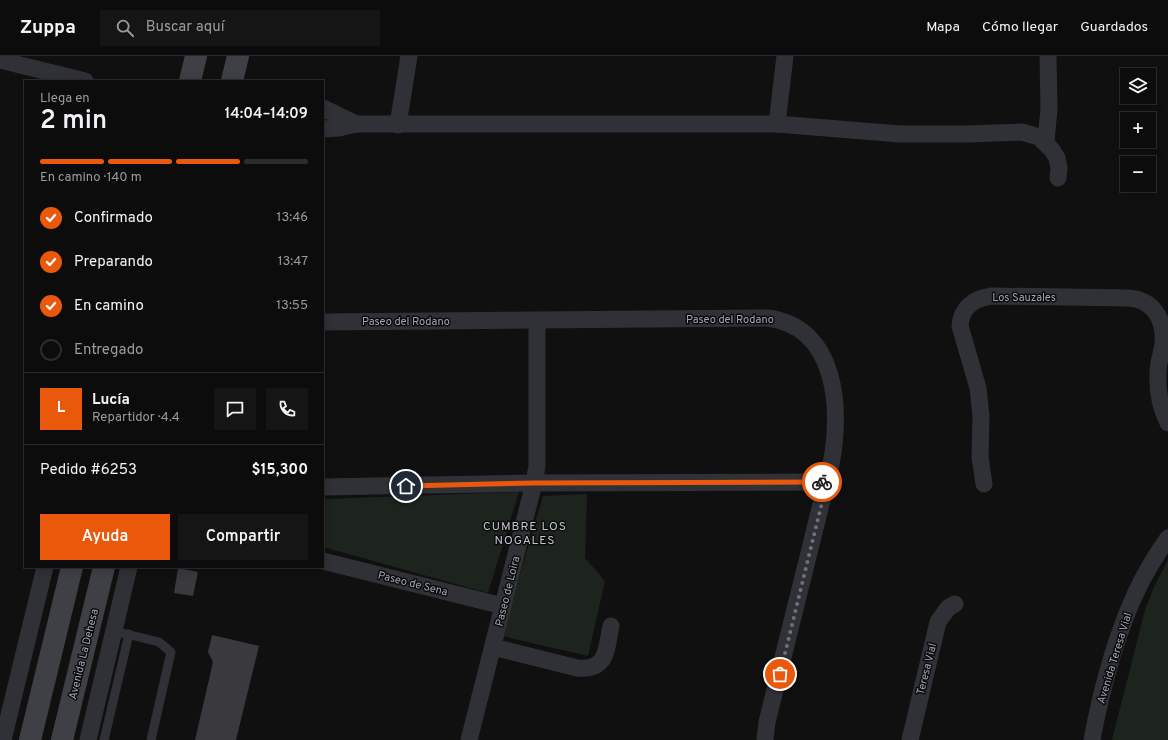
<!DOCTYPE html>
<html lang="es">
<meta charset="utf-8">
<style>
:root{--surface:#0c0c0d;--page:#151516;--text:#f1f3f6;--muted:#9a9b9d;--line:#2c2c2e;--accent:#ea580c}
body{margin:0;font-family:Overpass,sans-serif;background:var(--page);color:var(--text);height:100vh;display:flex;flex-direction:column;font-size:15px;white-space:nowrap}
*{box-sizing:border-box;margin:0}
p{font-size:13px;color:var(--muted)}
.icon{flex:none;width:22px;height:22px;fill:none;stroke:currentColor;stroke-width:2;stroke-linecap:round;stroke-linejoin:round}
.map{position:relative;flex:1;overflow:hidden}
.sheet{position:absolute;left:24px;top:24px;width:300px;height:488px;display:flex;flex-direction:column;background:var(--surface);border-radius:0px;box-shadow:0 2px 10px #0003,0 0 0 1px var(--line)}
.sheet>*{flex:none}
.buttons{position:absolute;left:1120px;top:12px;display:grid;gap:8px}
.buttons a{display:grid;place-items:center;width:36px;height:36px;border-radius:0px;background:var(--surface);box-shadow:0 2px 10px #0003,0 0 0 1px var(--line);font-size:20px}
.pin{position:absolute;display:grid;place-items:center;width:34px;height:34px;color:#fff;margin:-17px;border:2px solid #fff;border-radius:50%;box-shadow:0 1px 4px #0007}
.courier{position:absolute;display:grid;place-items:center;width:40px;height:40px;margin:-20px;border:3px solid #ea580c;border-radius:50%;background:#fff;color:#222;box-shadow:0 1px 5px #0007}
.headline em{font-style:normal;font-weight:600}
.headline div{display:flex;flex-direction:column-reverse}
.headline{display:flex;align-items:center;justify-content:space-between;height:68px;padding:0 16px}
h1{font-size:26px;font-weight:600;line-height:30px}
.bar{display:grid;grid-template-columns:repeat(4,1fr);gap:6px 4px;align-content:center;height:48px;padding:0 16px}
.bar i{height:5px;border-radius:3px;background:var(--line)}
.bar .on{background:var(--accent)}
.bar p{grid-column:span 4}
.line{display:flex;align-items:center;gap:10px;padding:0 16px;border-top:1px solid var(--line)}
.line div{flex:1}
.round{display:grid;place-items:center;flex:none;width:42px;height:42px;border-radius:0px;background:var(--page)}
ol{padding:0 16px;list-style:none}
li{display:flex;align-items:center;gap:12px;height:44px}
li p{margin-inline-start:auto}
li .icon{padding:4px;border-radius:50%;background:var(--accent);color:#fff;stroke-width:4}
li:last-child{color:var(--muted)}
li i{width:22px;height:22px;border:2px solid var(--line);border-radius:50%}
.cta{display:flex;gap:8px;margin-top:auto;padding:8px 16px}
.cta a{flex:1;height:46px;border-radius:0px;background:var(--accent);color:#fff;font-size:16px;font-weight:600;line-height:46px;text-align:center}
.cta a+a{background:var(--page);color:var(--text)}
header{display:flex;align-items:center;gap:24px;box-sizing:border-box;height:56px;padding:0 20px;background:var(--surface);border-bottom:1px solid var(--line)}
header strong{font-size:19px}
nav{display:flex;gap:22px;margin-inline-start:auto;font-size:14px}
.search{width:280px;height:36px;background:var(--page);display:flex;align-items:center;gap:10px;box-sizing:border-box;padding:0 14px;border-radius:0px;color:var(--muted);font-size:15px}
.map>svg:first-child{display:block}
</style>
<header>
<strong>Zuppa</strong>
<div class="search"><svg class="icon" aria-label="search" viewBox="0 0 24 24"><circle cx="10" cy="10" r="6"/><path d="M15 15l6 6"/></svg>Buscar aquí</div>
<nav><a>Mapa</a><a>Cómo llegar</a><a>Guardados</a></nav>
</header>
<div class="map">
<svg width="1168" height="684" viewBox="0 0 1168 684">
<rect width="100%" height="100%" fill="#101011"/>
<g fill="#1c241d">
<path d="M519 436 488 537 323 491V443Z"/>
<path d="M587 438 585 502 605 525 588 600 502 580 543 440Z"/>
<path d="M1168 504V684H1112L1145 554 1154 531Z"/>
</g>
<g fill="#39393e">
<path d="M178 512 198 516 193 540 174 537Z"/>
<path d="M212 579 259 590 236 684H195L213 606 208 596Z"/>
</g>
<g fill="none" stroke-linecap="round" stroke-linejoin="round">
<g stroke="#303136" stroke-width="9">
<path d="M114 575 159 586 171 596 151 684"/>
<path d="M104 684 129 578"/>
</g>
<g stroke="#303136" stroke-width="17">
<path d="M0 4 85 25"/>
<path d="M323 52 356 68"/>
<path d="M777 68 785 0"/>
<path d="M398 69 409 0"/>
<path d="M323 73 339 72 356 68H777L900 78H965L1022 76 1039 81 1052 94 1057 102 1059 112 1058 122"/>
<path d="M1046 86 1049 52 1048 0"/>
<path d="M323 266 767 262C837 270 842 353 831 408L767 666 765 684"/>
<path d="M984 428 980 401 981 360 978 332 960 270C961 252 974 242 992 240L1129 242C1154 244 1165 264 1163 288 1162 297 1158 306 1158 316 1157 334 1160 351 1168 367"/>
<path d="M323 431 534 427 827 426"/>
<path d="M323 505 503 550"/>
<path d="M493 591 577 612C608 615 606 593 611 570"/>
<path d="M3 684 45 511"/>
<path d="M88 684 129 511"/>
<path d="M469 684 534 427 537 410V265"/>
<path d="M910 684 938 566 948 552 955 548"/>
<path d="M1092 684C1101 634 1118 571 1141 526 1149 511 1158 496 1168 482"/>
</g>
<g stroke="#3e4046" stroke-width="22">
<path d="M190 25 196 0"/>
<path d="M232 25 238 0"/>
<path d="M30 684 72 511"/>
<path d="M62 684 104 511"/>
</g>
</g>
<g fill="none" stroke-linecap="round" stroke-linejoin="round">
<path stroke="#6e717a" stroke-width="4" stroke-dasharray="0 7.2" d="M780 618 827 426H822"/>
<path stroke="#ea580c" stroke-width="5" d="M406 430 534 427 822 426"/>
</g>
<g text-anchor="middle" stroke-width="3" stroke-linejoin="round" paint-order="stroke">
<g font-size="11" fill="#a0a5b3" stroke="#0b0b0c">
<text x="1024" y="245">Los Sauzales</text>
<text x="730" y="267">Paseo del Rodano</text>
<text x="406" y="269">Paseo del Rodano</text>
<text transform="translate(413 527) rotate(14)" y="4">Paseo de Sena</text>
<text transform="translate(507 535) rotate(-76)" y="4">Paseo de Loira</text>
<text transform="translate(83 598) rotate(-76)" y="4">Avenida La Dehesa</text>
<text transform="translate(1114 602) rotate(-73)" y="4">Avenida Teresa Vial</text>
<text transform="translate(926 613) rotate(-76)" y="4">Teresa Vial</text>
</g>
<g font-size="12" letter-spacing="1" fill="#c1c4cf" stroke="#0b0b0c">
<text x="525" y="474">CUMBRE LOS<tspan x="525" dy="14">NOGALES</tspan></text>
</g>
</g>
</svg>
<div class="buttons">
<a><svg class="icon" aria-label="layers" viewBox="0 0 24 24"><path d="M12 4l9 5-9 5-9-5zM3 14l9 5 9-5"/></svg></a>
<a>+</a>
<a>−</a>
</div>
<div class="pin" style="left:780px;top:618px;background:#ea580c"><svg class="icon" aria-label="bag" viewBox="0 0 24 24"><path d="M5 8h14l-1 12H6zM9 8a3 3 0 0 1 6 0"/></svg></div>
<div class="pin" style="left:406px;top:430px;background:#1f2937"><svg class="icon" aria-label="home" viewBox="0 0 24 24"><path d="M3 11l9-7 9 7M6 9v11h12V9"/></svg></div>
<div class="courier" style="left:822px;top:426px"><svg class="icon" aria-label="bike" viewBox="0 0 24 24"><circle cx="6" cy="16" r="4"/><circle cx="18" cy="16" r="4"/><path d="M6 16l4-8h5l3 8M10 8l3 8H6M13 5h3"/></svg></div>
<section class="sheet">
<div class="headline"><div><h1>2 min</h1><p>Llega en</p></div><em>14:04–14:09</em></div>
<div class="bar"><i class="on"></i><i class="on"></i><i class="on"></i><i></i><p>En camino · 140 m</p></div>
<ol>
<li><svg class="icon" aria-label="check" viewBox="0 0 24 24"><path d="M5 12l5 5 9-10"/></svg>Confirmado<p>13:46</p></li>
<li><svg class="icon" aria-label="check" viewBox="0 0 24 24"><path d="M5 12l5 5 9-10"/></svg>Preparando<p>13:47</p></li>
<li><svg class="icon" aria-label="check" viewBox="0 0 24 24"><path d="M5 12l5 5 9-10"/></svg>En camino<p>13:55</p></li>
<li><i></i>Entregado</li>
</ol>
<div class="line" style="height:72px"><b class="round" style="background:var(--accent);color:#fff">L</b><div><b>Lucía</b><p>Repartidor · 4.4</p></div><a class="round"><svg class="icon" aria-label="chat" viewBox="0 0 24 24"><path d="M4 5h16v11H9l-5 4z"/></svg></a><a class="round"><svg class="icon" aria-label="phone" viewBox="0 0 24 24"><path d="M5 4h4l2 5-3 2q2 4 5 5l2-3 5 2v4C11 20 4 13 5 4z"/></svg></a></div>
<div class="line" style="height:52px"><div>Pedido #6253</div><b>$15,300</b></div>
<div class="cta"><a>Ayuda</a><a>Compartir</a></div>
</section>
</div>
